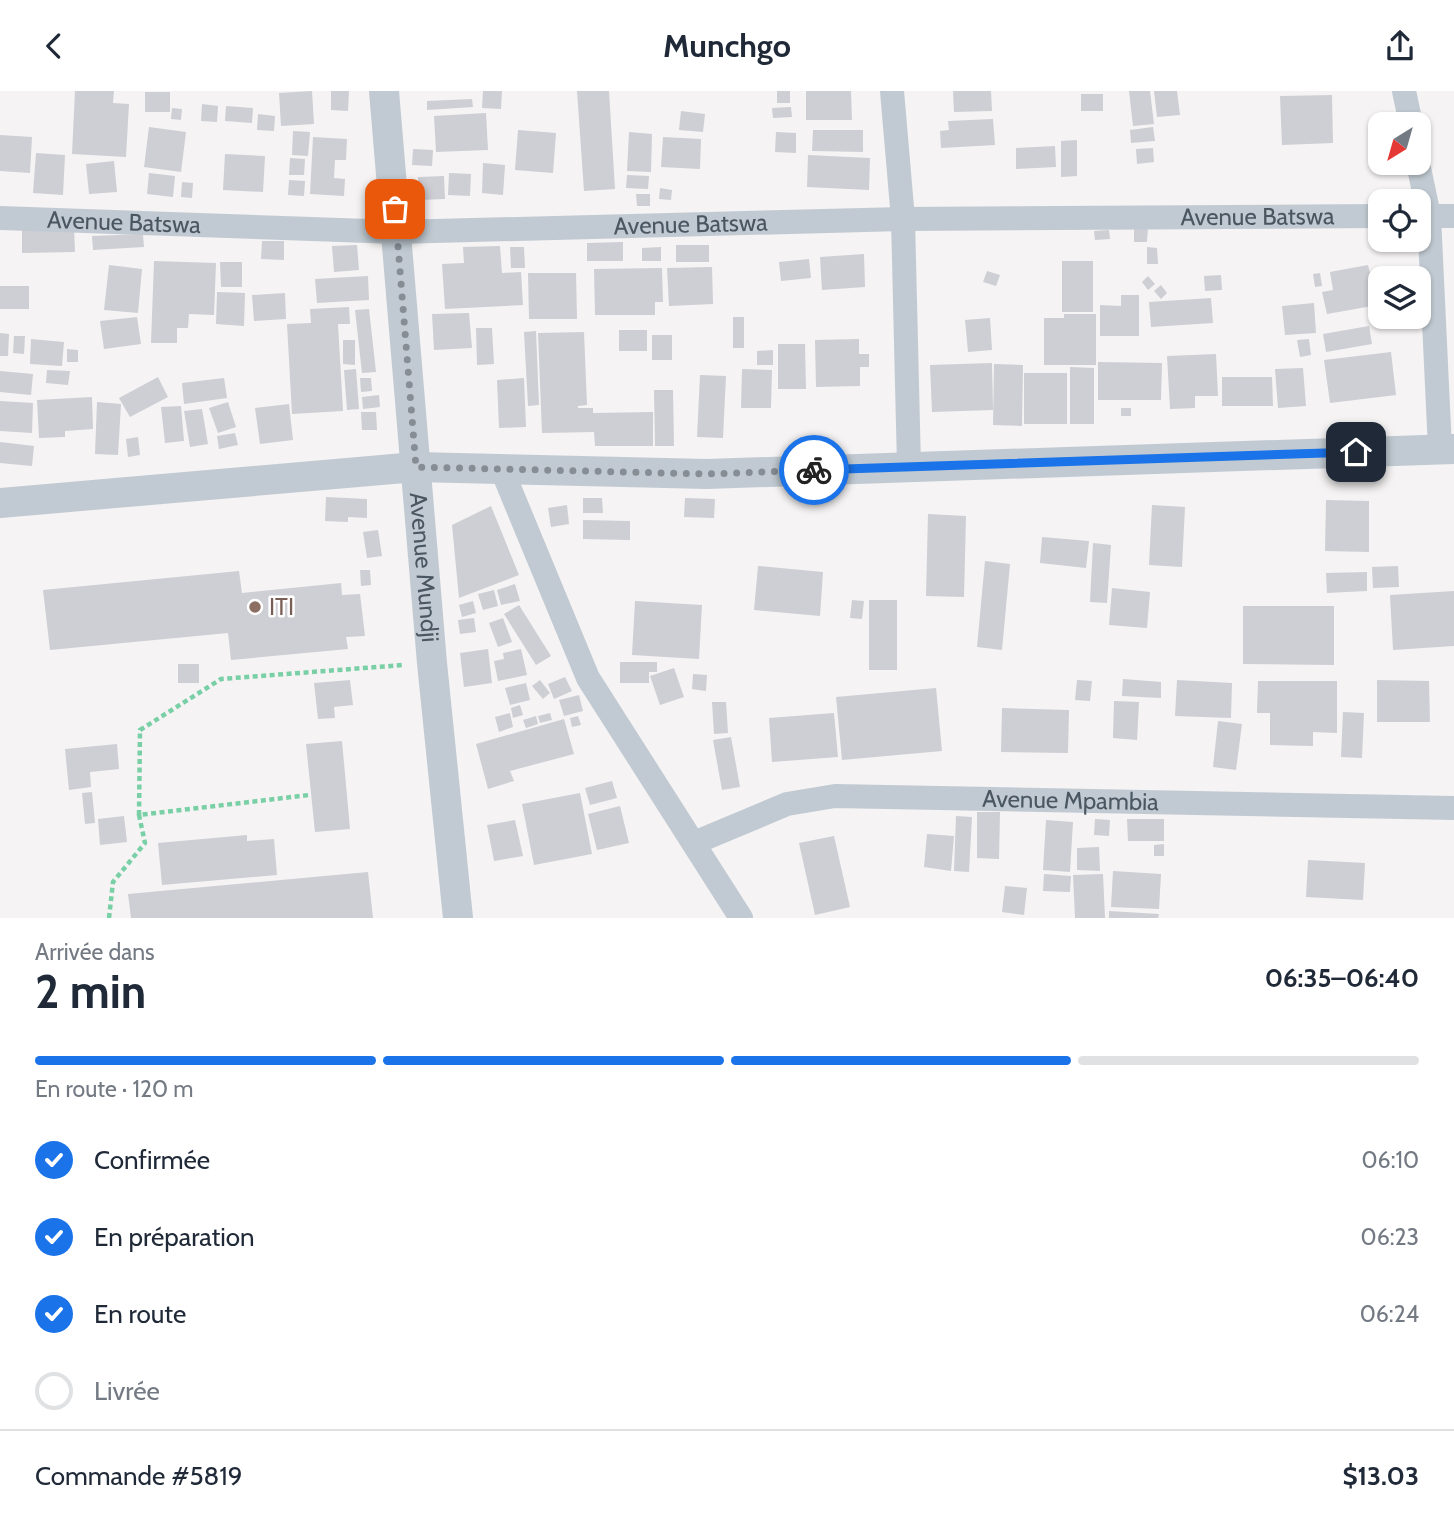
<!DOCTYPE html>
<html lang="fr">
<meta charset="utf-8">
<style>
:root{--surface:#fff;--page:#f6f6f7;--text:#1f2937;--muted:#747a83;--line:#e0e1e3;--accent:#1a73e8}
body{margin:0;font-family:Cabin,sans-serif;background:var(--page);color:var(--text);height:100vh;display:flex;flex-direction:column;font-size:26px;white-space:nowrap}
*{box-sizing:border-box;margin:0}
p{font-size:23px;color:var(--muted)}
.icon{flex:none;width:38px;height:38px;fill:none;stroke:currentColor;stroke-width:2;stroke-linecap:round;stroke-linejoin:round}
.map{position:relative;height:827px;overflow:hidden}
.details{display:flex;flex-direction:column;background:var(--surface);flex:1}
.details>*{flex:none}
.needle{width:46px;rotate:217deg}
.fabs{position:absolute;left:1368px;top:21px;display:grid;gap:14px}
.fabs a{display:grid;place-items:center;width:63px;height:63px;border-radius:14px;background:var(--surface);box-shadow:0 2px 5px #0004;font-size:35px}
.pin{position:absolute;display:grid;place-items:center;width:60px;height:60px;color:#fff;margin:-30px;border-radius:14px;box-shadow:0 4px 10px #0006}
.courier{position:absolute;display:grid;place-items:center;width:70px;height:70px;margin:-35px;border:5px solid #1a73e8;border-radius:50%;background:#fff;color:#222;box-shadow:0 2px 9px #0007}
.overview em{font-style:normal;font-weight:700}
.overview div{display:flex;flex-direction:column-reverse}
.overview{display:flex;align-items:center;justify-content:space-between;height:119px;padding:0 35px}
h1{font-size:46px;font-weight:700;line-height:52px}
.bar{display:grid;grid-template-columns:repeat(4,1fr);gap:10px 7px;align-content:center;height:84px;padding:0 35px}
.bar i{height:9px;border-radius:5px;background:var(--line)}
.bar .selected{background:var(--accent)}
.bar p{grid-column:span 4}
.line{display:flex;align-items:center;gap:18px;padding:0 35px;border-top:2px solid var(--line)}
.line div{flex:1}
ol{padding:0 35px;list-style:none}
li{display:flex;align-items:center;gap:21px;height:77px}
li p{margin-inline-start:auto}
li .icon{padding:7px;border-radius:50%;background:var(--accent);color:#fff;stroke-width:4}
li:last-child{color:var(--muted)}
li i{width:38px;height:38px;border:4px solid var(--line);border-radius:50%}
header{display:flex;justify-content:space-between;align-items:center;height:91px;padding:0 35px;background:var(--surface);font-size:32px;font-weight:700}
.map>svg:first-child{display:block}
</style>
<header><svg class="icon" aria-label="back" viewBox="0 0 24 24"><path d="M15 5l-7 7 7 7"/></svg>Munchgo<svg class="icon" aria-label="share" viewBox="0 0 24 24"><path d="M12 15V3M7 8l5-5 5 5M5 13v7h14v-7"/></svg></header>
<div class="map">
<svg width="1454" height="827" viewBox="0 0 1454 827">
<rect width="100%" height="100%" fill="#f5f3f3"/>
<g fill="#cdcfd5">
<path d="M75 0H114L113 12 129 13 126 66 72 63Z"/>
<path d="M312 0 314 33 281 35 279 2Z"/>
<path d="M331 0H349L348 20 331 19Z"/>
<path d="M483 0H502L501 18 482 17Z"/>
<path d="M577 0H609L615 98 584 100Z"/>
<rect x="777" y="0" width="13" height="12"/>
<path d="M806 0H851L852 29H806Z"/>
<path d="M953 0H991L992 20 954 21Z"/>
<path d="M1129 0H1150L1154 33 1133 35Z"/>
<path d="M1154 0H1177L1180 24 1157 26Z"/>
<rect x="145" y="1" width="25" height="20"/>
<rect x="1081" y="3" width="22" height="17"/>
<path d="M1332 4 1333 52 1282 54 1280 5Z"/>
<path d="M472 8 473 16 427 19V10Z"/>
<path d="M202 13 218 15 217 31 201 30Z"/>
<path d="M226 15 253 17 252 32 225 30Z"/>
<path d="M791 16 792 26 773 27 772 17Z"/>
<path d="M172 17 182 18 181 29 171 28Z"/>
<path d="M681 20 705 23 703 41 679 39Z"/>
<path d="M486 22 488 59 436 61 434 25Z"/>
<path d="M258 23 275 25 274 40 257 39Z"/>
<path d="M993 28 995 54 941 57 940 40 949 39 948 30Z"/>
<path d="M149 36 186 41 181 81 144 76Z"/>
<path d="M1153 36 1155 50 1131 52 1130 39Z"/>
<path d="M518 39 556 42 553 82 515 79Z"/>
<path d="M813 39H863V61L812 60Z"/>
<path d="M293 40 310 41 308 65 292 64Z"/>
<path d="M629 41 652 43 651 81 627 80Z"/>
<path d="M776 41 796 42V62L775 61Z"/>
<path d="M0 44 32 46 30 82 0 80Z"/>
<path d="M313 46 347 48 346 69H335L334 87 345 88 344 105 310 103Z"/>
<path d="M663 46 701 48 700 78 661 76Z"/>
<path d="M1077 49V85L1061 86V50Z"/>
<path d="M1055 55 1056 76 1016 78V57Z"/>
<path d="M1153 57 1154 71 1137 73 1136 58Z"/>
<path d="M413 58 433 59 432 75 412 74Z"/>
<path d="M36 62 65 64 63 104 33 102Z"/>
<path d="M225 63 265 65 263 101 223 99Z"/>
<path d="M808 64 870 67 869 99 807 96Z"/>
<path d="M290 67 305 68 304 84H289Z"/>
<path d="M114 70 117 101 89 103 86 73Z"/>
<path d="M483 72 505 74 503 104 482 102Z"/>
<path d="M149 82 175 85 173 106 147 103Z"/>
<path d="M449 82 471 83 470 105 448 104Z"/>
<path d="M627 84 649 85 648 98 626 97Z"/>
<path d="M444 85 445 108 419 109 418 86Z"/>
<path d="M289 89 305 90 304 105 288 104Z"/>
<path d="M182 91 193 92 192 107 181 106Z"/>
<path d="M660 97 672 99 671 109 659 108Z"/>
<path d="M636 103H650V115H637Z"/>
<path d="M1134 136H1148L1147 151H1134Z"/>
<path d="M74 137 75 161 22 162V138Z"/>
<path d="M1109 139 1110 148 1095 149 1094 140Z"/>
<path d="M143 143 144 156 93 159 92 145Z"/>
<path d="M262 150H284V169L261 168Z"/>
<path d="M623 151V170H587V152Z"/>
<path d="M357 154 359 179 334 181 332 155Z"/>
<rect x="676" y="154" width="33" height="17"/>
<path d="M500 155 502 182 521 181 523 214 445 218 442 173 464 172 463 156Z"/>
<path d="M510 156H524L525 177H511Z"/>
<path d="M661 156V170H642V157Z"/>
<path d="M1147 156 1157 157 1158 173H1147Z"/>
<path d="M864 163 865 196 822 199 820 166Z"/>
<path d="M809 168 811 187 781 190 779 171Z"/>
<path d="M154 170 216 172 214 224 189 223 188 237H177V252H151Z"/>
<rect x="1062" y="170" width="31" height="51"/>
<path d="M220 171H242V196H221Z"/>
<path d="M109 174 142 178 138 222 104 219Z"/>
<path d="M1368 174 1378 214 1327 223 1322 201 1333 199 1330 181Z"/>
<path d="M1395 175 1397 187H1380L1379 177Z"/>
<path d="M712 176 713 213 669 215 667 177Z"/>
<path d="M662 177 663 211H655V224H595L594 178Z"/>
<path d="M987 180 1000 184 996 195 983 191Z"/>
<path d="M528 182H576L577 228H529Z"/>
<path d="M1320 182 1322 195 1315 196 1313 183Z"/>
<path d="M1221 184 1222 199 1205 200 1204 185Z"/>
<path d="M368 185 369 209 317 212 315 188Z"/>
<path d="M1148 185 1155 193 1148 199 1142 191Z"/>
<path d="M1161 194 1167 202 1161 208 1154 200Z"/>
<rect x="0" y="195" width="29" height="23"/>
<path d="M217 201 245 202 244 235 216 233Z"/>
<path d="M285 202 286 228 254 230 252 204Z"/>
<path d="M1121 204H1139V245H1100V214L1121 215Z"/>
<path d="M1211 207 1213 232 1151 236 1149 211Z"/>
<path d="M1314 212 1316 242 1285 244 1282 215Z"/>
<path d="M349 216 350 233H338L343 320 292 323 287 233 311 232 310 218Z"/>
<path d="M369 218 376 281 362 282 355 219Z"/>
<path d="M469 222 472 257 434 259 432 223Z"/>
<path d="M1064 223H1096V274H1044V227H1064Z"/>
<path d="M137 226 141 253 104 258 100 230Z"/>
<rect x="733" y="226" width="11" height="31"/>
<path d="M990 227 992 259 968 261 965 229Z"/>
<path d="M1369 235 1372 253 1326 261 1323 243Z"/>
<path d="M476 237H492L494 273 477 274Z"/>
<rect x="619" y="239" width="28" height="21"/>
<path d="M536 240 539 314 528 315 524 241Z"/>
<path d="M584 241 587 314 578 315V317H593V322L653 321V355H595L594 341 542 342 538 242Z"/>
<path d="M0 242 9 243 8 265H0Z"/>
<rect x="652" y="244" width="20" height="25"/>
<path d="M14 245H25L24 263 13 262Z"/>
<path d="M31 248 64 251 62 275 30 273Z"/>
<path d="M859 248V263H869V276H860V295L816 296 815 249Z"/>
<path d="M1309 248 1311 264 1300 266 1297 249Z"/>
<path d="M343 249H355V274L343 273Z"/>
<path d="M778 253H805L806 298H778Z"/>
<path d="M67 258 78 259V271H67Z"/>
<path d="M773 259V274H757V260Z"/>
<path d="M1391 261 1396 304 1330 312 1324 269Z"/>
<path d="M1216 263 1218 305H1195V317L1170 318 1167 265Z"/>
<path d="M1098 271 1162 272 1161 309H1098Z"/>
<path d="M992 272 993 319 932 321 930 274Z"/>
<path d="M994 273 1023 274 1022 335 993 334Z"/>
<path d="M1070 276 1094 277V333H1070Z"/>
<path d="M1303 277 1306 315 1278 317 1275 278Z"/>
<path d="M356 278 359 318 347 319 344 279Z"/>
<path d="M742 278 772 279 771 317H741Z"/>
<path d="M47 279 70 280 68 294 46 292Z"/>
<path d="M0 280 33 283 31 304 0 301Z"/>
<rect x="1024" y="282" width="43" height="51"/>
<path d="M700 284 726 285 723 347 697 346Z"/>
<path d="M158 286 168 306 130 326 119 307Z"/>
<path d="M1222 286H1272L1273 315H1222Z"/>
<path d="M224 287 227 307 184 313 182 292Z"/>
<path d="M360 287H371L372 300 361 301Z"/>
<path d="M524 287 526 336 499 337 497 289Z"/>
<path d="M654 299H673L674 355H655Z"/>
<path d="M379 304 380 316 363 318 362 306Z"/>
<path d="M92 306 93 338 65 340V346L39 347 37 309Z"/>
<path d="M0 310 33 312 32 342 0 340Z"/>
<path d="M97 311 121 313 118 364 95 363Z"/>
<path d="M228 311 236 336 218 342 209 317Z"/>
<path d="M289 313 293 349 260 353 255 317Z"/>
<path d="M181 315 184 350 165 352 161 316Z"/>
<rect x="1121" y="317" width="10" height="8"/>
<path d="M202 318 208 353 190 356 184 320Z"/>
<path d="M361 321H376L377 339H362Z"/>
<path d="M235 342 238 354 219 358 217 345Z"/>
<path d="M138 346 140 364 128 366 126 348Z"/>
<path d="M0 351 34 355 32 375 0 372Z"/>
<path d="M326 406 367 408V427L348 426V431L325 430Z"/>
<path d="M583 407H602L603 422H583Z"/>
<path d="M685 407 715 408 714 427 684 426Z"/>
<path d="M1326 409 1369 410V461L1325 460Z"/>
<path d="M567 414 569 433 551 436 548 417Z"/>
<path d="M1152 414 1185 416 1182 476 1149 474Z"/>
<path d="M491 415 519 484 459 507 452 434Z"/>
<path d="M928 423 966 425 964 506 926 505Z"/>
<path d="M583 429 630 430V449L583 448Z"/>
<path d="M378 439 382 465 367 467 363 441Z"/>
<path d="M1042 446 1089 450 1086 477 1040 472Z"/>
<path d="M1093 452 1111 454 1107 512 1090 511Z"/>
<path d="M985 470 1010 473 1002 559 977 556Z"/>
<path d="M758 475 823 481 820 525 754 519Z"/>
<path d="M1398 475 1399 496 1373 497 1372 476Z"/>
<path d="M360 479H370L371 494 361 495Z"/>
<path d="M239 480 242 502 341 492 342 504 360 503 365 545 346 546 348 558 231 569 228 542 50 559 43 499Z"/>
<path d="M1367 481V500L1327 502 1326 482Z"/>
<path d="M515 493 520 510 501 514 497 499Z"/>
<path d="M1112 497 1150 501 1147 537 1109 534Z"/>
<path d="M494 499 498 515 483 519 478 503Z"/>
<path d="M1454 500V555L1393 559 1390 504Z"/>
<path d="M852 509 864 510 862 528 850 527Z"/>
<rect x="869" y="509" width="28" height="70"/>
<path d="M473 510 476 522 462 526 459 514Z"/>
<path d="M635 510 702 514 699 568 632 564Z"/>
<path d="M519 514 551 565 536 574 504 523Z"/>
<path d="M1243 515H1334V574L1243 573Z"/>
<path d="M474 527 476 541 460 543 458 529Z"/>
<path d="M503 527 512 551 498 556 489 532Z"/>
<path d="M488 558 492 592 464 596 460 562Z"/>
<path d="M521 558 527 584 498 590 494 570 504 568 503 562Z"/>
<path d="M620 571H657V581H649V592H620Z"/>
<rect x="178" y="573" width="21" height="19"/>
<path d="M674 577 684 606 660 614 650 585Z"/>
<path d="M693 583 707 584 706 600 692 598Z"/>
<path d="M565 586 572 600 554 608 548 593Z"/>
<path d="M1123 588 1161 591V607L1122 605Z"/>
<path d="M350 589 353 614 334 616 335 627 318 628 314 592Z"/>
<path d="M540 589 550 602 543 608 532 595Z"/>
<path d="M1077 589 1092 590 1090 610 1075 609Z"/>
<path d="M1177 589 1232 592 1231 627 1175 625Z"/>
<path d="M1377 589 1429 590 1430 631H1377Z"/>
<path d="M1258 590H1337V642L1313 641V655L1270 654V622H1257Z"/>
<path d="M526 592 530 609 510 614 505 597Z"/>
<path d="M936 597 942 660 842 669 836 606Z"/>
<path d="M579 604 583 620 564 625 559 609Z"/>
<path d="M1114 610 1139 611 1137 649 1113 647Z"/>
<path d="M712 611H726L728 642 714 643Z"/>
<path d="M520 614 523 624 513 627 511 617Z"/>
<path d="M1002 617 1069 619 1068 662 1001 661Z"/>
<path d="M1343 621 1364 622 1362 667 1341 666Z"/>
<path d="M510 622 513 636 499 641 495 626Z"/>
<path d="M550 622 552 629 540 632 538 625Z"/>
<path d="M834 622 838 666 772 671 769 627Z"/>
<path d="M536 625 538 633 526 637 523 629Z"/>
<path d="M578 625 581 634 572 636 570 627Z"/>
<path d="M564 628 574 663 510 680 514 690 488 698 476 653Z"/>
<path d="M1218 630 1242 633 1236 679 1213 676Z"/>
<path d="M731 646 740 696 722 699 713 649Z"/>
<path d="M342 650 350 738 315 741 306 653Z"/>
<path d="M117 653 119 678 90 681 91 696 69 699 65 658Z"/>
<path d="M612 690 617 707 590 714 585 697Z"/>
<path d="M92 701 95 732 85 733 82 702Z"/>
<path d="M580 702 592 763 534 774 522 713Z"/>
<path d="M620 715 629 752 597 759 588 723Z"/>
<path d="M977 721H1000L999 768 977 767Z"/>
<path d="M124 725 127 751 100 754 98 728Z"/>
<path d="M956 725 972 726 969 781 954 780Z"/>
<path d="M1095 728 1110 729 1109 745 1094 744Z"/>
<path d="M1127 728H1164V750H1128Z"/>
<path d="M515 729 523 765 494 770 487 734Z"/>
<path d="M1046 729 1073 731 1070 781 1043 779Z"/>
<path d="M927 743 954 745 951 780 924 776Z"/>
<path d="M247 744V750L274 748 277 784 162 794 158 752Z"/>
<path d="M834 745 850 816 815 824 799 752Z"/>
<path d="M1164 753V765H1154V754Z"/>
<path d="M1099 756 1100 780 1077 779V757Z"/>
<path d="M1308 769 1365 772 1363 809 1306 806Z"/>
<path d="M1113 780 1161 783 1159 818 1111 816Z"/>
<path d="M368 781 373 827H131L128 803Z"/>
<path d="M1044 783 1071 785 1070 801 1043 800Z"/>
<path d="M1103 783 1105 827H1075L1073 784Z"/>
<path d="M1005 795 1027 797 1024 824 1002 821Z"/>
<path d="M1109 820 1159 823 1158 827H1109Z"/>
</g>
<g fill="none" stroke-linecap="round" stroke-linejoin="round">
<g stroke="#7ad0a6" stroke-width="4.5" stroke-dasharray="5 3.5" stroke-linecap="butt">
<path d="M139 724 140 639 221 588 403 574"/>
<path d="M109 827 113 791 145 752 139 724 309 704"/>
</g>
<g stroke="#c1cad2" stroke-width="24">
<path d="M892 0 903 128 909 375"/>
<path d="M1404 0 1411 33"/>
<path d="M1418 72 1429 125 1440 358"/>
<path d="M1419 125H1454"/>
<path id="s1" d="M0 127 397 141 903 128 1381 125"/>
<path d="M502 379 588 587 741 827"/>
<path id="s2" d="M694 752 787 713 835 705 1454 717"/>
</g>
<g stroke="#c1cad2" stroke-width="30">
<path id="s3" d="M384 0 432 572 458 827"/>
<path d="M0 412 416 376 707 383 1454 358"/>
</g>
</g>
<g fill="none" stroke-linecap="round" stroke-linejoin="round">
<path stroke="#868d94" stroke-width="7" stroke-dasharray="0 12.6" d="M395 118 416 376 708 383 814 379"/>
<path stroke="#1a73e8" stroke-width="9" d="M814 379 1356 361"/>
</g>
<circle fill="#8d6e63" stroke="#fff" stroke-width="2.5" cx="255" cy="516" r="7"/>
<g text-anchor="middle" stroke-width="5" stroke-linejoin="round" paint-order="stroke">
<g font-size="24" fill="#4a5661" stroke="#fff">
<text dy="8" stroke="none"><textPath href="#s1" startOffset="1258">Avenue Batswa</textPath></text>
<text dy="8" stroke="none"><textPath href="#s1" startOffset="124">Avenue Batswa</textPath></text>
<text dy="8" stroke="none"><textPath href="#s1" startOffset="691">Avenue Batswa</textPath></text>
<text dy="8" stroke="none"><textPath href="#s3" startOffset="478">Avenue Mundji</textPath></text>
<text dy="8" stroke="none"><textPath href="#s2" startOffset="385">Avenue Mpambia</textPath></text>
</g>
<g font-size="24" fill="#785e54" stroke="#fff" text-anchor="start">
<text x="269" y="524">ITI</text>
</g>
</g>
</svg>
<div class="fabs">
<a><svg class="needle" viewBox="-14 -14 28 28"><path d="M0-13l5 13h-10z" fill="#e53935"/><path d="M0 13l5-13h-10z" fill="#747a83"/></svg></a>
<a><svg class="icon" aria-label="locate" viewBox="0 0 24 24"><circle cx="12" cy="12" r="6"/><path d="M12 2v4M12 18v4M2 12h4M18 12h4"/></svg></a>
<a><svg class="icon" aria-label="layers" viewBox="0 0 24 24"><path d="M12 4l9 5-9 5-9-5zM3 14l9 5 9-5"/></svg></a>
</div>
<div class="pin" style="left:395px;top:118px;background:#ea580c"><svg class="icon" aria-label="bag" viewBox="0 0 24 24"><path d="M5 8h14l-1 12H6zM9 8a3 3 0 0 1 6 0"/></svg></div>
<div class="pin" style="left:1356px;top:361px;background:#1f2937"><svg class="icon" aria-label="home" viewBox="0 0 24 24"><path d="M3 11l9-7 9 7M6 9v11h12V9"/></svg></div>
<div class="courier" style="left:814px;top:379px"><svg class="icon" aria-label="bike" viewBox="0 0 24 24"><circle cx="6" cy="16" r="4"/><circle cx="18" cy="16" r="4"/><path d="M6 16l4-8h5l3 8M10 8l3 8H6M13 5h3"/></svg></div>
</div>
<section class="details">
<div class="overview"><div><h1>2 min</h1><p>Arrivée dans</p></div><em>06:35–06:40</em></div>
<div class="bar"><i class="selected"></i><i class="selected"></i><i class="selected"></i><i></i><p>En route · 120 m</p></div>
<ol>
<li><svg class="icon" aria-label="check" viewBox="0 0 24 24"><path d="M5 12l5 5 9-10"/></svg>Confirmée<p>06:10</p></li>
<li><svg class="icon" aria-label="check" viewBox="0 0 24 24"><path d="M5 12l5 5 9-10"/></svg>En préparation<p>06:23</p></li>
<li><svg class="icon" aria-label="check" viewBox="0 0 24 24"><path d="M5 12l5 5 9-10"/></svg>En route<p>06:24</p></li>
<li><i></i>Livrée</li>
</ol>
<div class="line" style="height:91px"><div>Commande #5819</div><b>$13.03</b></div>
</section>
